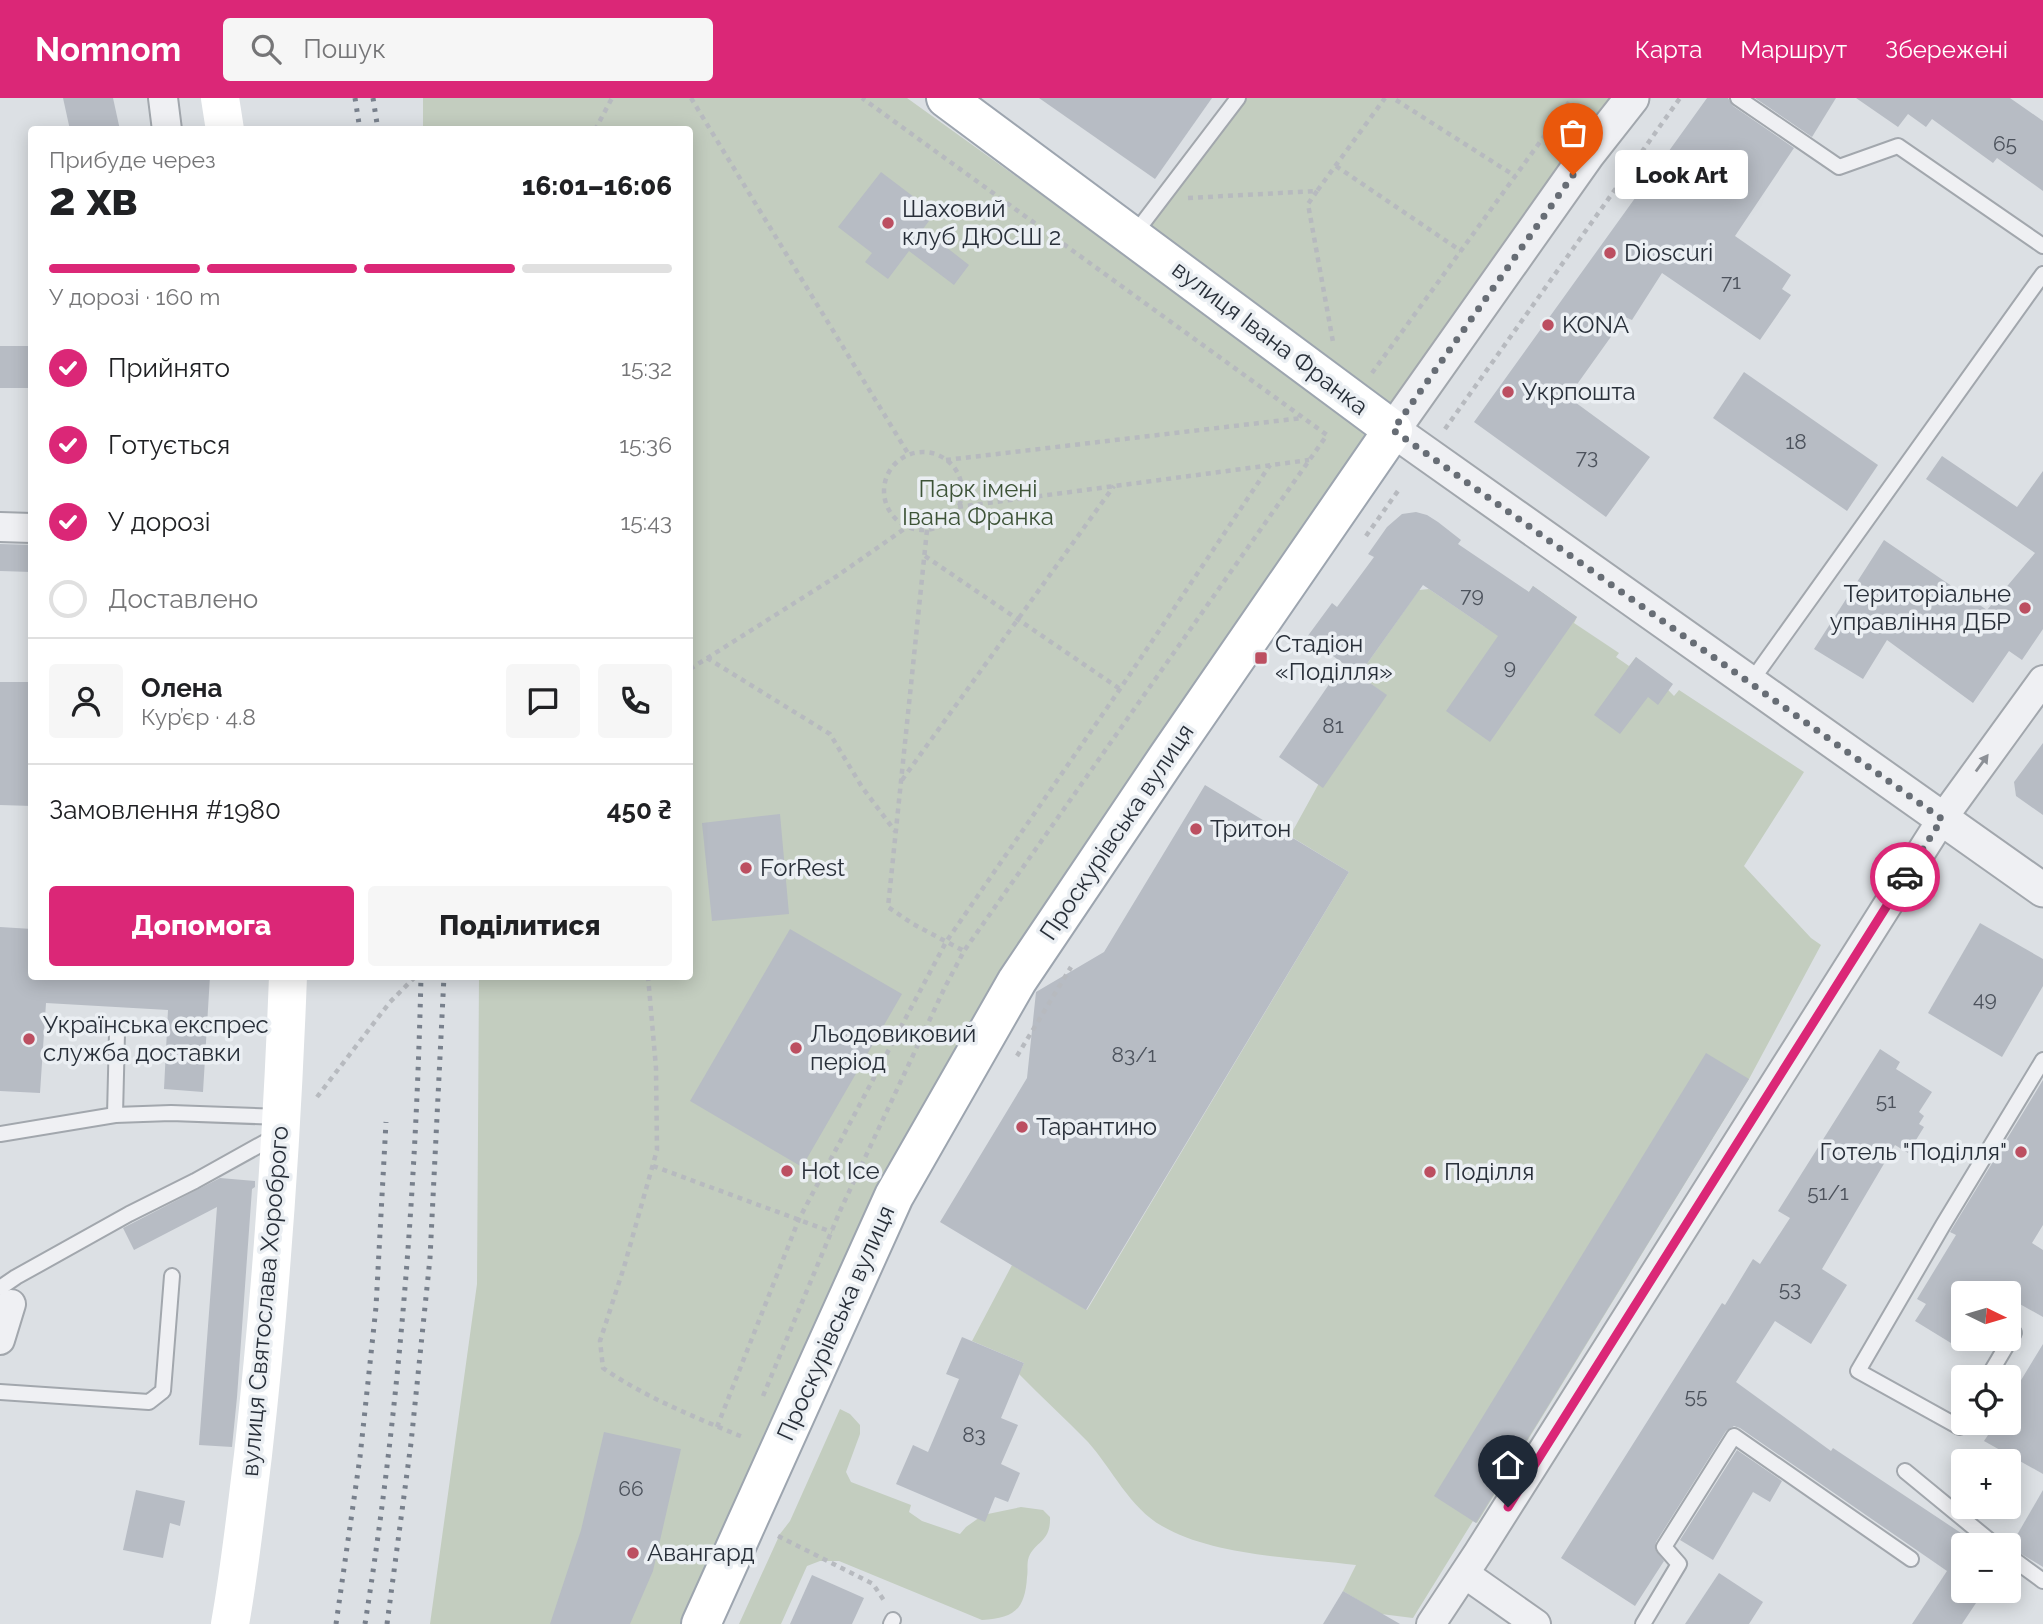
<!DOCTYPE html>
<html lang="uk">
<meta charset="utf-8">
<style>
:root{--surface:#fff;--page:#f6f6f6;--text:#202124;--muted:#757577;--line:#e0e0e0;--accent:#db2777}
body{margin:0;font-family:Raleway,sans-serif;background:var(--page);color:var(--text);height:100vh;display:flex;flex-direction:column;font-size:26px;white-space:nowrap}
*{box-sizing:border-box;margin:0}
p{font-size:23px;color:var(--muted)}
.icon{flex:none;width:38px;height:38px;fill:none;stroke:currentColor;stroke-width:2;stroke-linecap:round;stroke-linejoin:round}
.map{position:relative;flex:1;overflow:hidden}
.side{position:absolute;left:28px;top:28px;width:665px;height:854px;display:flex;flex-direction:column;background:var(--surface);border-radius:7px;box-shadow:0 4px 18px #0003}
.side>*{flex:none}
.needle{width:46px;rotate:95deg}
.controls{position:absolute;left:1951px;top:1183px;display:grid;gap:14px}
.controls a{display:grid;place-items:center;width:70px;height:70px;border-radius:7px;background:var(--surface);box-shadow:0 4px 18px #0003;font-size:35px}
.pin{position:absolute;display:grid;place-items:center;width:60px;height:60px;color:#fff;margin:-72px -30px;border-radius:50% 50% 50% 0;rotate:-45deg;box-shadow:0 0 7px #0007}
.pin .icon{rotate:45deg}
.courier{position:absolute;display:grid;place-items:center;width:70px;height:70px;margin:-35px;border:5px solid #db2777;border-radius:50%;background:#fff;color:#222;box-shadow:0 2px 9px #0007}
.bubble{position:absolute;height:49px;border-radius:7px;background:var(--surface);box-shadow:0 4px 18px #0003;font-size:23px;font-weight:800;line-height:49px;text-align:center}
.headline em{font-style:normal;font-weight:800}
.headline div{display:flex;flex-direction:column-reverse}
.headline{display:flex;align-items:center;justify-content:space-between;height:119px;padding:0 21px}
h1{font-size:46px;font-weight:800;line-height:52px}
.bar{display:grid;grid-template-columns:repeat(4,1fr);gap:10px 7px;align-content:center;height:84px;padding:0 21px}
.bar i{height:9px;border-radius:5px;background:var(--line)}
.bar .on{background:var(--accent)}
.bar p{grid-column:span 4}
.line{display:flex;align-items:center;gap:18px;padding:0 21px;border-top:2px solid var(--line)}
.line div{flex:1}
.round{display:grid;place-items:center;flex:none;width:74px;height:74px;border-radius:7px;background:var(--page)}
ol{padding:0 21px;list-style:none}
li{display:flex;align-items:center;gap:21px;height:77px}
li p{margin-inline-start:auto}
li .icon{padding:7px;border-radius:50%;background:var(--accent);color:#fff;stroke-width:4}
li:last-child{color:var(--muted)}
li i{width:38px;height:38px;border:4px solid var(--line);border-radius:50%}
.cta{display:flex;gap:14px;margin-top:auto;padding:14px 21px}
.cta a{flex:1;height:80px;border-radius:7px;background:var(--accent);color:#fff;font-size:28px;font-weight:800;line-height:80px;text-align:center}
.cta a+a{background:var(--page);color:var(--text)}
header{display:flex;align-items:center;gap:42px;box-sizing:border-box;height:98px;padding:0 35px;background:var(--accent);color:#fff}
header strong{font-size:33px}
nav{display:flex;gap:38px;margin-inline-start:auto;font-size:24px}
.search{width:490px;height:63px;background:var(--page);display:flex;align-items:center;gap:18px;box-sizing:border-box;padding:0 24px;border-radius:7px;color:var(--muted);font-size:26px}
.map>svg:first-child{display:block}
</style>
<header>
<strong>Nomnom</strong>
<div class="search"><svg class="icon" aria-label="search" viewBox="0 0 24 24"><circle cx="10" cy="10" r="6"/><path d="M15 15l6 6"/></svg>Пошук</div>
<nav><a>Карта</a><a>Маршрут</a><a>Збережені</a></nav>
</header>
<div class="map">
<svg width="2043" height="1526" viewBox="0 0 2043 1526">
<rect width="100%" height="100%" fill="#dce0e4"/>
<g fill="#c3cdbf">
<path d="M423 0H907L1374 335 1005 876 687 1526H430L477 1186 479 879 690 878V32L423 31Z"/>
<path d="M1228 0H1617L1390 312 1136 124Z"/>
<path d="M1533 488 1577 519 1574 525 1619 555 1616 559 1629 568 1636 559 1674 598 1679 592 1804 674 1744 768 1811 840 1821 847 1749 981 1477 1425 1473 1423 1413 1520 1381 1516 1343 1493 1356 1467C1298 1460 1213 1458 1162 1428 1130 1410 1112 1371 1088 1344 1066 1321 1041 1299 1019 1276L1024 1265 972 1243 1012 1167 1087 1212 1349 774 1290 738 1318 687 1386 597 1359 577 1419 492 1429 491 1485 529 1518 510Z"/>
<path d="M840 1311 850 1316 860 1327V1336L846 1374 851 1384 911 1407 909 1414 922 1423 960 1436 966 1429 983 1417 1021 1409 1043 1412 1050 1419C1051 1446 1033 1443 1028 1462 1027 1467 1028 1474 1027 1479 1025 1513 1013 1520 982 1522L839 1463H820L807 1468 781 1526H739L780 1436 790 1423Z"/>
</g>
<g fill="#b7bcc4">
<path d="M63 0H113L120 32H70Z"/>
<path d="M1039 0H1212L1155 81Z"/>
<path d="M1707 0H1728L1733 8 1794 50 1735 138 1791 177 1782 191 1791 197 1760 242 1662 175 1632 222 1625 219 1568 299 1650 359 1606 419 1474 324Z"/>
<path d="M1755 0H1836L1812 39Z"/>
<path d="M1856 0H2010L2043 23V93L1997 60 1993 65 1932 21 1926 29 1908 16 1898 29Z"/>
<path d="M881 74 935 115 923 131 969 167 954 187 909 153 888 181 865 164 872 155 838 129Z"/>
<rect x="0" y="248" width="32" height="42"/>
<path d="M1744 274 1878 367 1847 413 1713 320Z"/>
<path d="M1942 358 2017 409 2043 373V531L2022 562 2009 553 1973 605 1887 542 1863 581 1814 551 1884 442 1987 512 2035 455 1926 381Z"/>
<path d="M1416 414 1427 417 1438 424 1461 442 1458 446 1529 494 1533 488 1577 519 1490 644 1446 613 1498 538 1423 487 1359 577 1307 539 1332 505 1337 509 1374 459 1368 456 1387 429 1402 416Z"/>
<path d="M0 446 32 447V474L0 473Z"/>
<path d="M1636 559 1673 586 1658 607 1648 599 1620 636 1594 617Z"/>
<path d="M1343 566 1387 597 1323 690 1279 659Z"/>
<path d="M0 584H32V708L0 707Z"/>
<path d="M2043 645V717L2016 698 2014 684Z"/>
<path d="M1205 687 1349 774 1086 1212 940 1124 1027 980 1036 894 1104 854Z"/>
<path d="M780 716 789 816 712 823 702 725Z"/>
<path d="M1980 825 2043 861V888L2002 959 1928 915Z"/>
<path d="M0 829 32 831V878H210L203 994 164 991 168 912 46 905 40 995 0 993Z"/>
<path d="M790 831 902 896 802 1069 690 1003Z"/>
<path d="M1880 951 1900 964 1896 971 1932 994 1919 1014 1924 1018 1919 1026 1924 1029 1908 1055 1895 1047 1822 1171 1847 1187 1811 1246 1775 1223 1736 1284 1831 1353 1833 1350 1964 1437V1493H1984L1962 1526H1912L1947 1473 1740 1330 1734 1328 1726 1333 1656 1444 1655 1451 1664 1463 1635 1508 1561 1460 1722 1205 1725 1207 1753 1161 1760 1166 1790 1120 1778 1113Z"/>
<path d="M1706 955 1749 981 1476 1425 1434 1398Z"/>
<path d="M2043 982V1127L2032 1145 2043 1152V1219L2009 1200V1195H1964V1253L1915 1223 1926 1206 1917 1201 1956 1137 1950 1134Z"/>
<path d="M220 1080 255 1083V1089L252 1091 237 1299 232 1349 199 1347 217 1109 134 1152 123 1130Z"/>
<path d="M962 1239 1024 1265 1001 1320 1018 1327 1001 1366 1020 1375 1008 1404 995 1399 985 1424 896 1386 913 1347 928 1354 959 1281 946 1276Z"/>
<path d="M2043 1246V1376L1984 1343 1996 1325H2009V1302Z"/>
<path d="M604 1334 681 1351 653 1473 630 1526H550L581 1432Z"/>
<path d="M1737 1352 1782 1383 1770 1404 1753 1394 1713 1462 1680 1442Z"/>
<path d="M136 1392 185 1403 180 1428 170 1425 163 1460 123 1452Z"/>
<path d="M2043 1392V1469L2010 1449Z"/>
<path d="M1719 1475 1763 1504 1749 1526H1685Z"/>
<path d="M812 1477 864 1500 852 1526H790Z"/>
<path d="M1343 1493 1400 1526H1323Z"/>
</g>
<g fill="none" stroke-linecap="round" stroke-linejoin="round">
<defs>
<g id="service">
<path d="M1738 0 1839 69 1898 48 2043 148"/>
<path d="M1133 138 1238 0"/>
<path d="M1750 585 2043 176"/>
<path d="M115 1017 117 935"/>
<path d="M0 1036 115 1017 171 1015 280 1019"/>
<path d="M0 1190 16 1179 129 1116 195 1083 276 1038"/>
<path d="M1988 1279 2014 1235"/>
<path d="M0 1294 149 1304 163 1293 172 1178"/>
<path d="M1964 1322 1959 1329 1858 1273 1943 1127 2043 962"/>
<path d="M1905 1373 1995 1447"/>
<path d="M2009 1458 2043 1483"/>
<path d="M891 1526 893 1522"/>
<path d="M1643 1526 1679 1466 1664 1449 1734 1338 1911 1461"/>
</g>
<g id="minor">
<path d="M163 0 167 32"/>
<path d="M0 429 32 430"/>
<path d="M0 1242 11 1206"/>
<path d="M1465 1476 1536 1526"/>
<path d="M1431 1526 1478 1455 1942 721 2043 582"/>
</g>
<path id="tertiary" d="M1632 0 1588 56 1393 332 2043 792"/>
<path id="primary" d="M701 1526 894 1098 1017 883 1167 660 1393 332 946 0"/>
</defs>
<use href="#service" stroke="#a2a7ad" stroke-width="18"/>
<use href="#minor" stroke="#a2a7ad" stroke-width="32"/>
<use href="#tertiary" stroke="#a2a7ad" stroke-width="37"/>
<use href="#primary" stroke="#9da5af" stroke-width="42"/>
<g stroke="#b7babf" stroke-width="4.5" stroke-dasharray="5 5" stroke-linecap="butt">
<path d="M691 0 909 357"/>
<path d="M1396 2 1515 78"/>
<path d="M595 32 612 0"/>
<path d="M1336 68 1461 153"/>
<path d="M1317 93 1308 106 1333 244"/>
<path d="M1188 100 1317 93 1385 0"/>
<path d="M1372 275 1572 0"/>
<path d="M1445 331 1680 0"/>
<circle cx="923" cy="393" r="39"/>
<path d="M946 362 1302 320"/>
<path d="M958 409 1309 362"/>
<path d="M927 432 888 809 913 826 964 853"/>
<path d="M1366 438 1400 390"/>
<path d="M925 458 1120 591"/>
<path d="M707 560 830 636 862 689 895 733"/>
<path d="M690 571 837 478 907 429"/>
<path d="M902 682 1114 388"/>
<path d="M648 878 656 970 657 1052 624 1169 600 1243 603 1270C646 1300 697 1320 745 1340"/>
<path d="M1017 958 1071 869"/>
<path d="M317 999 390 904 416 878"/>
<path d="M653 1068 832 1134"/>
<path d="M763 1298 840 1113 945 889 964 853 1327 337 862 0"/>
<path d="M717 1329 799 1121 946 844 1120 591 1270 367"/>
<path d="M778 1438 873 1486 885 1504"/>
</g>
<use href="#service" stroke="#eff0f3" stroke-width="14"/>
<use href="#minor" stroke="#eff0f3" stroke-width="28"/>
<use href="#tertiary" stroke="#eff0f3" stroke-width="33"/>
<g stroke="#fff" stroke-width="38">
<path d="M220 0 225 32"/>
<path d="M230 1526C240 1470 246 1413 253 1357 271 1198 282 1038 288 878"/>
</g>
<use href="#primary" stroke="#fff" stroke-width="38"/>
<g stroke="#78808c" stroke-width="5" stroke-dasharray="3.5 7" stroke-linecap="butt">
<path d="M355 0 360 32"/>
<path d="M373 0 378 32"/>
<path d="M336 1526 360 1359 376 1209 386 1024"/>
<path d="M365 1526C399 1312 416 1095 421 878"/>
<path d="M387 1526 411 1345 430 1160 444 878"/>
</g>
</g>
<defs><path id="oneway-solid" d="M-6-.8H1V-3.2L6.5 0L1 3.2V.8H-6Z" transform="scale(1.75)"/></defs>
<use fill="#8c9096" href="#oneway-solid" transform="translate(1982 665) rotate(-54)"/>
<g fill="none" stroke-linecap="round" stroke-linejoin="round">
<path stroke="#676d75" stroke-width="7" stroke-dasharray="0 12.6" d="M1573 77 1393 332 1942 721 1905 779"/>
<path stroke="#db2777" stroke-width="9" d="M1508 1409 1905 779"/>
</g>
<g fill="#bc4f61" stroke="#ebeff3" stroke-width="2.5">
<circle cx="888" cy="125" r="7"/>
<circle cx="1610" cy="155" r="7"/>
<circle cx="1548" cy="227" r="7"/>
<circle cx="1508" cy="294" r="7"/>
<circle cx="2025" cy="510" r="7"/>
<rect x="1254" y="553" width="14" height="14" rx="3.5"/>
<circle cx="1196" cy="731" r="7"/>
<circle cx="746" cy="770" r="7"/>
<circle cx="29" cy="941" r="7"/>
<circle cx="796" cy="950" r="7"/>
<circle cx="1022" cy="1029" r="7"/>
<circle cx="2021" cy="1054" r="7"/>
<circle cx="787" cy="1073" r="7"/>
<circle cx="1430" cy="1074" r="7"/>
<circle cx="633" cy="1455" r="7"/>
</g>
<g text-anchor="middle" stroke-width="7" stroke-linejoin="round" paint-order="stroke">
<g font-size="21" fill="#4c525c">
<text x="2005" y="53">65</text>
<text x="1731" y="191">71</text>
<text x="1796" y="351">18</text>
<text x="1587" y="366">73</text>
<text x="1472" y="504">79</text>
<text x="1510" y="576">9</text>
<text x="1333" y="635">81</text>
<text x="1985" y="908">49</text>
<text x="1134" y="964">83/1</text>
<text x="1886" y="1010">51</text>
<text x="1828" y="1102">51/1</text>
<text x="1790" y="1198">53</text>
<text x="1696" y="1305">55</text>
<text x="974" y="1344">83</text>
<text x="631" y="1398">66</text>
</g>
<g font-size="24" fill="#282f39" stroke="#ebeff3" text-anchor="start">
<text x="902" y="119">Шаховий<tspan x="902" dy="28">клуб ДЮСШ 2</tspan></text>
<text x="1624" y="163">Dioscuri</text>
<text x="1562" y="235">KONA</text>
<text x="1522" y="302">Укрпошта</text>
<text x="2011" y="504" text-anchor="end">Територіальне<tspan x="2011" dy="28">управління ДБР</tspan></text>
<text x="1275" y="554">Стадіон<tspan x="1275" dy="28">«Поділля»</tspan></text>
<text x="1210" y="739">Тритон</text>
<text x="760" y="778">ForRest</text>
<text x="43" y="935">Українська експрес<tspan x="43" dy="28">служба доставки</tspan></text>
<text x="810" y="944">Льодовиковий<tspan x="810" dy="28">період</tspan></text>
<text x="1036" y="1037">Тарантино</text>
<text x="2007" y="1062" text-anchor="end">Готель "Поділля"</text>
<text x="801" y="1081">Hot Ice</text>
<text x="1444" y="1082">Поділля</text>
<text x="647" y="1463">Авангард</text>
</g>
<g font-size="24" fill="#282f39" stroke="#ebeff3">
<text transform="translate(1270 240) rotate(37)" y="8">вулиця Івана Франка</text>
<text transform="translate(1117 734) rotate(-56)" y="8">Проскурівська вулиця</text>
<text transform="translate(265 1203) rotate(-85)" y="8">вулиця Святослава Хороброго</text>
<text transform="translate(836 1225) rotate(-66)" y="8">Проскурівська вулиця</text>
</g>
<g font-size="24" fill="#3d5337" stroke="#ebeff3">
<text x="978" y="399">Парк імені<tspan x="978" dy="28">Івана Франка</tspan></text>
</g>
</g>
</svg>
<div class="controls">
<a><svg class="needle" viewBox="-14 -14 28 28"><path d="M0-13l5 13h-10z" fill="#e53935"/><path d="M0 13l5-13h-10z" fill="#757577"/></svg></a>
<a><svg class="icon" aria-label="locate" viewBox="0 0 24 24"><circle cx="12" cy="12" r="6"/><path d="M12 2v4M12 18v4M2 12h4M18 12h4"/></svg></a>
<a>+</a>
<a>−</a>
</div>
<div class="pin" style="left:1573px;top:77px;background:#ea580c"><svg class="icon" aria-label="bag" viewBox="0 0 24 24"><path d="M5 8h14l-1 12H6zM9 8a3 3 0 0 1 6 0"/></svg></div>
<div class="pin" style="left:1508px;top:1409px;background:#1f2937"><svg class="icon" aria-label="home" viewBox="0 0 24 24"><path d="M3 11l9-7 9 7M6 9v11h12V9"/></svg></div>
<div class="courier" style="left:1905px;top:779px"><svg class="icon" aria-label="car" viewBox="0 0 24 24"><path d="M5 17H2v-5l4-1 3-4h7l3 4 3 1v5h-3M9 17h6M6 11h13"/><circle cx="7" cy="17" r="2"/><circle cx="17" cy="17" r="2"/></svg></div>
<div class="bubble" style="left:1615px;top:52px;width:133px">Look Art</div>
<section class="side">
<div class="headline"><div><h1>2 хв</h1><p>Прибуде через</p></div><em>16:01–16:06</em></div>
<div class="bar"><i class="on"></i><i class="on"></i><i class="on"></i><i></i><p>У дорозі · 160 m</p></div>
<ol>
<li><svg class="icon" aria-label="check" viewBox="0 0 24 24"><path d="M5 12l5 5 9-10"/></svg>Прийнято<p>15:32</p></li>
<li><svg class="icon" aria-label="check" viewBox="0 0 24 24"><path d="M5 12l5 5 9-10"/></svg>Готується<p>15:36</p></li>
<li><svg class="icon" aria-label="check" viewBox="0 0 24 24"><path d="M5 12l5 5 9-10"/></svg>У дорозі<p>15:43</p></li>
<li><i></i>Доставлено</li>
</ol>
<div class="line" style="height:126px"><a class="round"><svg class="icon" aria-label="person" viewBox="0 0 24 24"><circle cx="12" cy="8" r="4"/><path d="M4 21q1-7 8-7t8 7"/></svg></a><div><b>Олена</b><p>Кур’єр · 4.8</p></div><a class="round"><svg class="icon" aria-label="chat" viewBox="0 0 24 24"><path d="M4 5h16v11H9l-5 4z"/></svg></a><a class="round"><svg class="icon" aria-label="phone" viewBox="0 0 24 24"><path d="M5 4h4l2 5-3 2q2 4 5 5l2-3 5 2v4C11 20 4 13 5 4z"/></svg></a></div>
<div class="line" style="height:91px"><div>Замовлення #1980</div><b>450 ₴</b></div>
<div class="cta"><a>Допомога</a><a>Поділитися</a></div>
</section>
</div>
